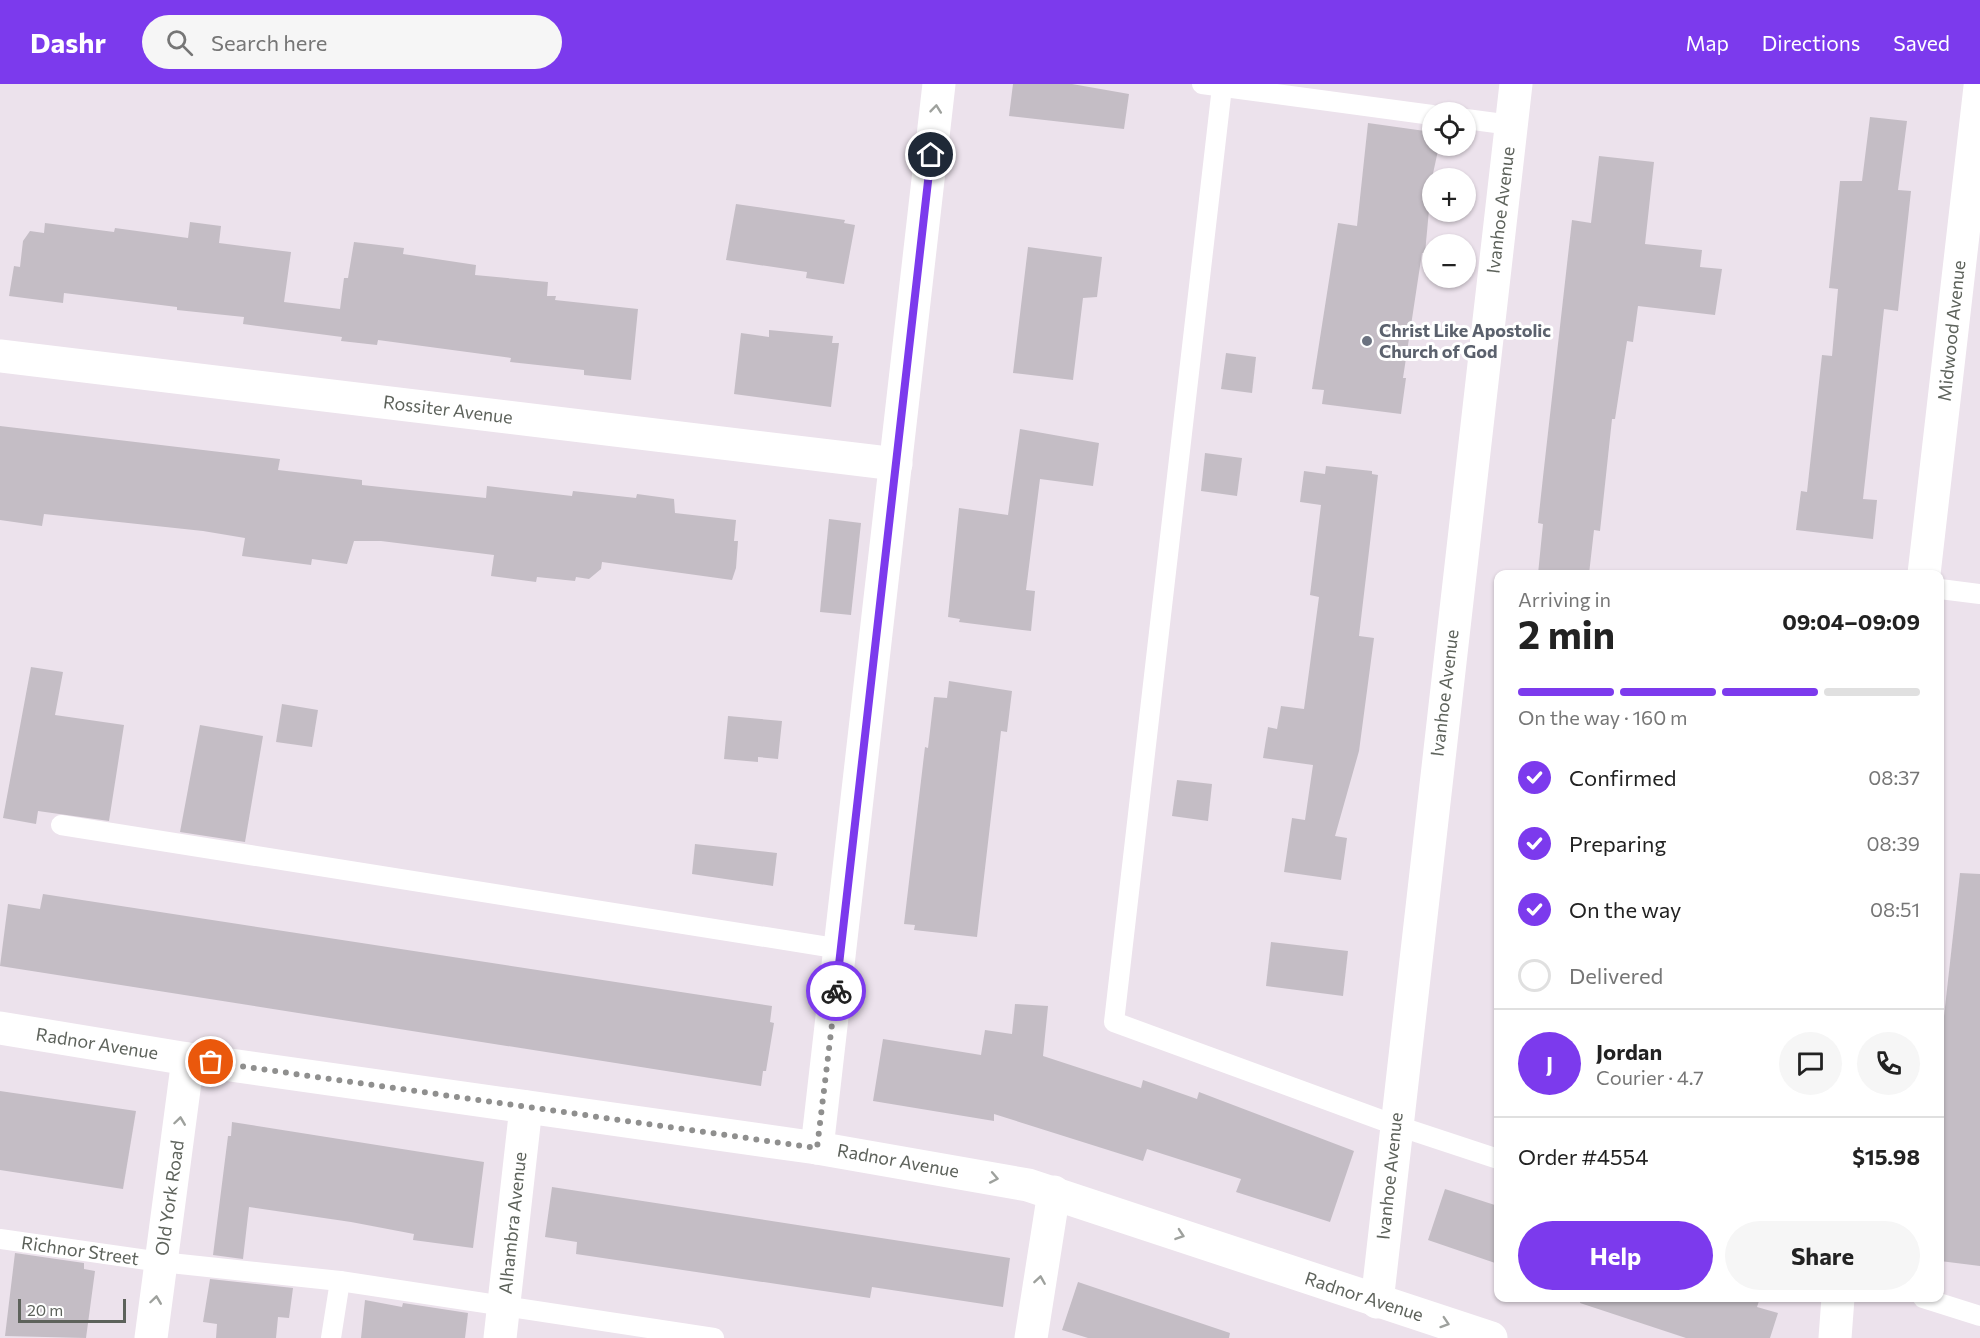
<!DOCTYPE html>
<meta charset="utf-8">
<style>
:root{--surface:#fff;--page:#f6f6f6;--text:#222;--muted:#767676;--line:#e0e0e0;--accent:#7c3aed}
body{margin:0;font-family:Commissioner,sans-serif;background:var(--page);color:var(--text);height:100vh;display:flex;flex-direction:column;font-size:22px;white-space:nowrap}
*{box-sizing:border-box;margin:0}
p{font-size:20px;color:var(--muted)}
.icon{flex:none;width:33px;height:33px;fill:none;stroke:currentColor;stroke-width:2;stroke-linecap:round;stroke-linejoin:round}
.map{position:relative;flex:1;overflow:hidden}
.sheet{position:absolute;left:1494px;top:486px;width:450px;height:732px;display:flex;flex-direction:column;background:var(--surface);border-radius:12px;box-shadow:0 2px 4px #0004}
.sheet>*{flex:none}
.tools{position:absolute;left:1422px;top:18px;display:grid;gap:12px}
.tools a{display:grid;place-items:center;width:54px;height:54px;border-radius:50%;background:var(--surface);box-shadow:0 2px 4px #0004;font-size:30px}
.scale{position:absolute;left:18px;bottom:15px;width:108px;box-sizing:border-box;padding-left:6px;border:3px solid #5d625b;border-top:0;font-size:16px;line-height:21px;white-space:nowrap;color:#5d625b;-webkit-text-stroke:4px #fff;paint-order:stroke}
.pin{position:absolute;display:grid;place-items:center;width:51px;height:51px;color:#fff;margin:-26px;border:3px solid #fff;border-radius:50%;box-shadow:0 2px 6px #0007}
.courier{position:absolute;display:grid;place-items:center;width:60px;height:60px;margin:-30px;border:4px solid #7c3aed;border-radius:50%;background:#fff;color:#222;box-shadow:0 2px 8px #0007}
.head em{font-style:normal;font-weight:700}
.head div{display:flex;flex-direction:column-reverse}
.head{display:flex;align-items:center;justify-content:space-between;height:102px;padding:0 24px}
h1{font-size:39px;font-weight:700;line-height:45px}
.bar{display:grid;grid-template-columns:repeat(4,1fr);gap:9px 6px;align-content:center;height:72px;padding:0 24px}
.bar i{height:8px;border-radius:4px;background:var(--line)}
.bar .on{background:var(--accent)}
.bar p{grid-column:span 4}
.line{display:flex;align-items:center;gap:15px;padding:0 24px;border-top:2px solid var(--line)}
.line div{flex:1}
.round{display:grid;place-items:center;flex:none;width:63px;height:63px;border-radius:32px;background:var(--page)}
ol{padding:0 24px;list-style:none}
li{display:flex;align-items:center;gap:18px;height:66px}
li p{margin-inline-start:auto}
li .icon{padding:6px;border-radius:50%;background:var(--accent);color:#fff;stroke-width:4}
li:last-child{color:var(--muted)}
li i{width:33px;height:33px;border:3px solid var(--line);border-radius:50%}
.action{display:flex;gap:12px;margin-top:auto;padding:12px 24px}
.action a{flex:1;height:69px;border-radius:36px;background:var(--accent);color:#fff;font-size:24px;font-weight:700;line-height:69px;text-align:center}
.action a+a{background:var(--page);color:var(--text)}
header{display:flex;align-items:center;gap:36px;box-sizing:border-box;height:84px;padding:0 30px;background:var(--accent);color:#fff}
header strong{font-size:28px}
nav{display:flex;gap:33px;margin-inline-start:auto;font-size:21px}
.search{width:420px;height:54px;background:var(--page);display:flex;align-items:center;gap:15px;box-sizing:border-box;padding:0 21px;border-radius:33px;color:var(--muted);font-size:22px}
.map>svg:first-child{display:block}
</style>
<header>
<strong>Dashr</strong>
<div class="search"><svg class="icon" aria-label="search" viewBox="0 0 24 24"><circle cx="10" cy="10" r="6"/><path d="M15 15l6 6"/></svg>Search here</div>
<nav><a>Map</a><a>Directions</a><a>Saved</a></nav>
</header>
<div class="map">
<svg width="1980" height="1254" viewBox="0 0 1980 1254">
<rect width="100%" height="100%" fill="#ece2ec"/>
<g fill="#c4bdc5">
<path d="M1013 0H1072L1129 10 1124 45 1009 32Z"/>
<path d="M1870 33 1907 37 1898 106 1911 107 1898 227 1884 225 1863 415 1877 416 1873 455 1796 446 1801 407 1807 408 1822 271 1832 272 1838 205 1829 204 1840 97H1862Z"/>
<path d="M1368 39 1432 48V62H1439L1432 94 1425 169H1422L1403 294H1406L1401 330 1322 320 1324 306 1312 305 1338 139 1357 142Z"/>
<path d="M1599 72 1654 78 1645 160 1702 166 1700 183 1722 185 1715 231 1638 222 1633 258 1627 257 1615 335H1612L1600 447 1594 446 1589 490H1538L1543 440 1538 439 1543 393 1572 136 1591 139Z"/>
<path d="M736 120 845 136 844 139 855 141 844 200 806 194 807 188 726 176Z"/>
<path d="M190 138 221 142 219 159 291 168 284 218 340 225 344 194H348L354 158 404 164 403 170 476 181 475 191 548 198 547 212H556L555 216 638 225 631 296 584 291V286L510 278 511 274 378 256 377 261 341 257 342 253 243 240 244 233 177 226V223L64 209 63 219 9 212 14 182 20 183 23 157 30 147 44 149 45 139 114 148 115 144 188 154Z"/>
<path d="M1028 163 1102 173 1097 213 1083 214 1073 296 1013 289Z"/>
<path d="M769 246 833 252 832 259H839L831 323 734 310 741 249 769 253Z"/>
<path d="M1226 269 1256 273 1252 309 1221 305Z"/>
<path d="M0 342 280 375 278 386 362 396V401L486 414 487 402 572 412 573 407 636 414 637 410 674 415 675 429 736 436 734 457H738L736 484 732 496 602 478 601 485 589 495 576 493 575 497 537 493 536 498 491 492 494 471 381 457H354L347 480 312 475 311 481 242 472 245 454 203 447 44 430 42 442 0 436Z"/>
<path d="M1020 345 1099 359 1093 402 1040 395 1026 506 1035 507 1031 547 959 538 960 535 948 533 959 424 1008 431Z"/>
<path d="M1205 369 1242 374 1237 412 1201 407Z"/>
<path d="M1326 382 1372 387V390L1378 391 1359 552 1374 554 1359 667 1335 752 1347 754 1341 796 1284 788 1292 734 1305 736 1313 681 1263 674 1268 643 1277 645 1281 622 1304 625 1319 513 1310 511 1321 421 1300 418 1304 387 1325 390Z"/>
<path d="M829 435 861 439 851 531 820 528Z"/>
<path d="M31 583 63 588 55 631 124 641 109 737 38 727 36 740 3 734Z"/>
<path d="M949 597 1012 607 1007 648 1001 647 977 853 914 846 915 841 904 840 925 663 928 664 934 613 947 614Z"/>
<path d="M282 620 318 626 312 663 276 658Z"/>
<path d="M728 632 782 637 778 675 758 673V678L724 675Z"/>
<path d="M200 641 263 652 245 758 180 748Z"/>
<path d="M1177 696 1212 700 1208 737 1172 732Z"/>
<path d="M695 760 777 769 773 802 692 790Z"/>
<path d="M1960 789 1980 790V1182L1940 1177V968Z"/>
<path d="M43 810 772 922 770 938 774 939 766 987H763L761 1002 0 882 8 820 40 825Z"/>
<path d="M1271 858 1348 867 1343 912 1266 902Z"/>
<path d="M1015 920 1048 922 1043 972 1141 1004 1143 996 1197 1015 1199 1008 1354 1067 1330 1138 1236 1108 1241 1095 1147 1065 1143 1077 994 1030V1037L873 1017 883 955 981 971 985 946 1012 950Z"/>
<path d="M0 1007 136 1027 123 1105 0 1086Z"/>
<path d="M232 1038 484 1078 473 1164 413 1156 414 1150 351 1138 249 1123 243 1175 213 1171 228 1052H231Z"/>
<path d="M552 1103 1010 1174 1003 1223 872 1203 870 1214 576 1170 577 1158 545 1153Z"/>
<path d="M1445 1105 1498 1122V1180L1428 1156Z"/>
<path d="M15 1169 84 1179V1185L95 1187 86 1254 5 1252Z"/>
<path d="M210 1195 293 1204 289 1234 278 1233 276 1254H216L217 1240 203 1238Z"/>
<path d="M1078 1198 1230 1249 1229 1254H1088L1062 1246Z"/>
<path d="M1581 1214H1760L1757 1223 1778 1229 1770 1254H1686L1580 1219Z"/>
<path d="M365 1216 402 1223 403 1219 468 1229 465 1254H361Z"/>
</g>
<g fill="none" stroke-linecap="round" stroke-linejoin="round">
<g stroke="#fff" stroke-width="20">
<path d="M1202 0 1432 31"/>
<path d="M1222 3 1114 938 1395 1041 1498 1075"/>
<path d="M1466 35 1511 41"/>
<path d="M1940 505 1980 510"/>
<path d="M61 741 841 865"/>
<path d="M0 1155 161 1178 340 1197 714 1254"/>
<path d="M1923 1214 1980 1232"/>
<path d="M331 1254 340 1197"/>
</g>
<g stroke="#fff" stroke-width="33">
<path d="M0 272 896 380"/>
<path d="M1924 490 1980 3"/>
<path d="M0 944 188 975 817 1064 1028 1101 1491 1254"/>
<path d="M817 1064 939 0"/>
<path d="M1377 1218 1516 0"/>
<path d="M151 1254 188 975"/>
<path d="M500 1254 526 1023"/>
<path d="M1031 1254 1054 1108"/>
<path d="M1835 1254 1838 1214"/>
</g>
</g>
<defs><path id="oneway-chevron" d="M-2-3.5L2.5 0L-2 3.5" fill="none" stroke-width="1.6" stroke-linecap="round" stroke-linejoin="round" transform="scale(1.5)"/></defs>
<g stroke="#9ea19d">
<use href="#oneway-chevron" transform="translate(936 25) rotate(-84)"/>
<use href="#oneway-chevron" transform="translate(180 1037) rotate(-82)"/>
<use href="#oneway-chevron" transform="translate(994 1094) rotate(11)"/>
<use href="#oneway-chevron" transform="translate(1180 1151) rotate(19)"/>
<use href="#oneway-chevron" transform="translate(1040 1196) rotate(-81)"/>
<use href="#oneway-chevron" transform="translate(156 1216) rotate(-82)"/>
<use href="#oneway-chevron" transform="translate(1445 1239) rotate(18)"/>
</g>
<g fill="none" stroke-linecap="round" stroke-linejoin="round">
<path stroke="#8f8f8e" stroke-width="6" stroke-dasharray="0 10.8" d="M211 978 817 1064 836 907"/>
<path stroke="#7c3aed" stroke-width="8" d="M836 907 931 71"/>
</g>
<circle fill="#6b7280" stroke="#fff" stroke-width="2" cx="1367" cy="257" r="6"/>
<g text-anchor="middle" stroke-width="6" stroke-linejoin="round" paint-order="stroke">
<g font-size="18" fill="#5d625b" stroke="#fff">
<text transform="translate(1501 126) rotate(-83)" y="6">Ivanhoe Avenue</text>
<text transform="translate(1952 247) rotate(-84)" y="6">Midwood Avenue</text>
<text transform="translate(448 326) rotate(7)" y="6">Rossiter Avenue</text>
<text transform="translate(1445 609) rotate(-83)" y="6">Ivanhoe Avenue</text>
<text transform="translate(97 960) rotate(9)" y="6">Radnor Avenue</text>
<text transform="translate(898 1077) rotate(10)" y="6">Radnor Avenue</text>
<text transform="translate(1390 1092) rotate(-84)" y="6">Ivanhoe Avenue</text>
<text transform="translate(170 1114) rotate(-82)" y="6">Old York Road</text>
<text transform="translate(513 1139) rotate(-84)" y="6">Alhambra Avenue</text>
<text transform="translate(80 1167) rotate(8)" y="6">Richnor Street</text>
<text transform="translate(1364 1213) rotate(18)" y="6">Radnor Avenue</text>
</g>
<g font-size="18" font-weight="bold" fill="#5b616d" stroke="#fff" text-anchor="start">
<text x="1379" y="253">Christ Like Apostolic<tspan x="1379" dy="21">Church of God</tspan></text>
</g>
</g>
</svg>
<div class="tools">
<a><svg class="icon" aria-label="locate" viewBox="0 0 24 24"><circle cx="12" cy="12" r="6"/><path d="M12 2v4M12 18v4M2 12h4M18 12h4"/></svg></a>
<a>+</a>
<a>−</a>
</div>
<div class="scale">20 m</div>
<div class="pin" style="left:211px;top:978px;background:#ea580c"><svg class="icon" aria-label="bag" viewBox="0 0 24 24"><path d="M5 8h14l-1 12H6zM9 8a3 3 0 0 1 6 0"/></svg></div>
<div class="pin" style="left:931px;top:71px;background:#1f2937"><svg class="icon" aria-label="home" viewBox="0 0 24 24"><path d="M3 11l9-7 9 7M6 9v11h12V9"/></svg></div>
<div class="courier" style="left:836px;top:907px"><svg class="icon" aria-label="bike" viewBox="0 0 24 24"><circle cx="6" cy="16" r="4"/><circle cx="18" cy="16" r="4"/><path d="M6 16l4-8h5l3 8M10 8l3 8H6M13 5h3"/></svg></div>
<section class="sheet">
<div class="head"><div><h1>2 min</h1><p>Arriving in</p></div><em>09:04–09:09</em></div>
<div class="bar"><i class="on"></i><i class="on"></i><i class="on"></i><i></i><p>On the way · 160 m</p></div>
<ol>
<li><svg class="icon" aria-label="check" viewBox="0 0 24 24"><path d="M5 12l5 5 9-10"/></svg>Confirmed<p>08:37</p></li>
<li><svg class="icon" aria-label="check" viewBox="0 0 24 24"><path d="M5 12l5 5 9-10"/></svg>Preparing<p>08:39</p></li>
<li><svg class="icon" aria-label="check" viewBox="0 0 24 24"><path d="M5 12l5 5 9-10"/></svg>On the way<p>08:51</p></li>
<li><i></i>Delivered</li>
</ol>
<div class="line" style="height:108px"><b class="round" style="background:var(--accent);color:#fff">J</b><div><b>Jordan</b><p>Courier · 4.7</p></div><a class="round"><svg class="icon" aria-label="chat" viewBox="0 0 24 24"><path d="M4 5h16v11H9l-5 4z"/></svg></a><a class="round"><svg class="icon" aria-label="phone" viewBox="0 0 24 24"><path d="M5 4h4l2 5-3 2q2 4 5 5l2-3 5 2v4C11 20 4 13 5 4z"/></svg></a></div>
<div class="line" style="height:78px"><div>Order #4554</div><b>$15.98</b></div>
<div class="action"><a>Help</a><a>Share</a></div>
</section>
</div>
